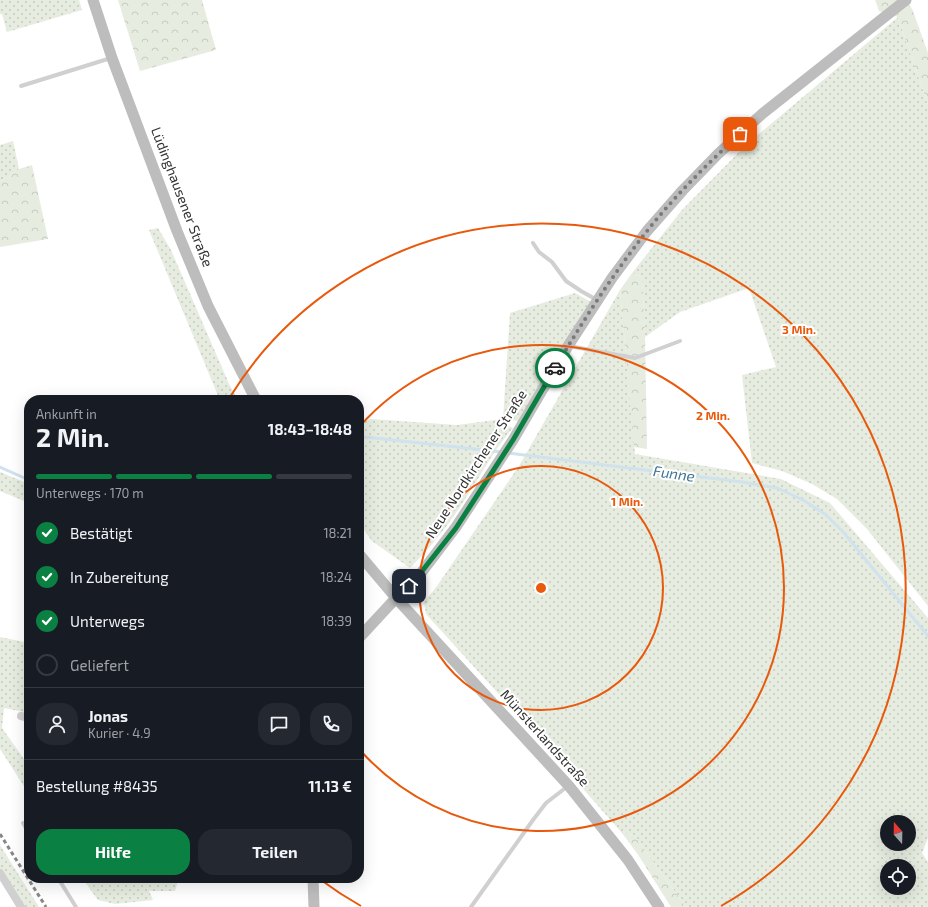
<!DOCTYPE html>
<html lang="de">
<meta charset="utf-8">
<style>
:root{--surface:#171b24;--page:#242831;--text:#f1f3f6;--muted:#9ea1a6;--line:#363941;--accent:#0b8043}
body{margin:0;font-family:"Exo 2",sans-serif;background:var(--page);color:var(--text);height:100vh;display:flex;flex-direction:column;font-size:15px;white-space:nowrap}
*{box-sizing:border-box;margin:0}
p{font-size:13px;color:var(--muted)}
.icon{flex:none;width:22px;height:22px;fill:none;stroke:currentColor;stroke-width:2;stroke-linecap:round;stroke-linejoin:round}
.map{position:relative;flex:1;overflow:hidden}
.panel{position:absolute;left:24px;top:395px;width:340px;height:488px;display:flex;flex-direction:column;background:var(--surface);border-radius:16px;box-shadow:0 4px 16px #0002}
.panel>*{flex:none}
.needle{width:26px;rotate:340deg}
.fabs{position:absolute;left:880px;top:815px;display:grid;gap:8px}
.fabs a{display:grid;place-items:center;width:36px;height:36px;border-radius:50%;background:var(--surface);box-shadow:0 4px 16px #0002;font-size:20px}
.pin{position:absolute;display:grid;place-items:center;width:34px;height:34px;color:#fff;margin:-17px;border-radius:8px;box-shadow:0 2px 6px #0006}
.courier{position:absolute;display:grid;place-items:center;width:40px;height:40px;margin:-20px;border:3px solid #0b8043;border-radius:50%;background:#fff;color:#222;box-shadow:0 1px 5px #0007}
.summary em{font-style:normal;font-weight:700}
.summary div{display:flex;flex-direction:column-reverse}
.summary{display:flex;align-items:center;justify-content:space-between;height:68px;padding:0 12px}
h1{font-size:26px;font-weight:700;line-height:30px}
.bar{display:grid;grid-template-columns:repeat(4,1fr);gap:6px 4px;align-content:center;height:48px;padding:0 12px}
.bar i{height:5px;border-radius:3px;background:var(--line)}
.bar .current{background:var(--accent)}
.bar p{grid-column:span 4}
.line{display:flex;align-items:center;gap:10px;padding:0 12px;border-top:1px solid var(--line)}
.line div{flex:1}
.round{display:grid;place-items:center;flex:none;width:42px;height:42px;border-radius:16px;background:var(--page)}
ol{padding:0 12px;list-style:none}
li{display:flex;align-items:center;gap:12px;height:44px}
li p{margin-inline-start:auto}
li .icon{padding:4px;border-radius:50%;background:var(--accent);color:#fff;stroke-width:4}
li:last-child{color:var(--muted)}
li i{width:22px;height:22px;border:2px solid var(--line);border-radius:50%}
.button{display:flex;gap:8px;margin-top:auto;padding:8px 12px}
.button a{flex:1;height:46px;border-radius:16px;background:var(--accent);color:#fff;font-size:16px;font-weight:700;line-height:46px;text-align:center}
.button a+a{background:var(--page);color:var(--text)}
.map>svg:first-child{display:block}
</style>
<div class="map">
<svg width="928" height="907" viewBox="0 0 928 907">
<defs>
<pattern id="grass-dots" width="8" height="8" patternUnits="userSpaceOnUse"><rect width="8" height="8" fill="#e6ecdf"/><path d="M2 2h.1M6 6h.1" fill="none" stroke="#c6cbc0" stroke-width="1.8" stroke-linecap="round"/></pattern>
<pattern id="forest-crowns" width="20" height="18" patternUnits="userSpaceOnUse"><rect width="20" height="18" fill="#e6ecdf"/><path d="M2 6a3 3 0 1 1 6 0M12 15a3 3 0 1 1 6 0" fill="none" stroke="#c6cbc0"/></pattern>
</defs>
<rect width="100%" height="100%" fill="#fff"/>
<g fill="url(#grass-dots)" fill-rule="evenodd">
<path d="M0 0H79L82 10 7 32 2 14H0Z"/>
<path d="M898 17 928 105V606L867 529 837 499 812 484 782 471 752 463 742 375 776 367 749 288 680 312 645 337 642 277 632 273 682 210 747 144Z"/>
<path d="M13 141 19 169 9 177 0 181V145Z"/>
<path d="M158 228 171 250 230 386 238 400H219L217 393 149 230Z"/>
<path d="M620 290 635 454 781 479 830 503 928 618V838L922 853 928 862V907H686L634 835 622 833 525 723 426 614 424 602 437 586 519 466ZM887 822H909V844H887ZM887 866H909V888H887Z"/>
<path d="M575 293 591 302 518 421 503 419 505 424 513 428C495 448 482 473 467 496 451 522 432 546 410 568L372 541 359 523V422L371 419 457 425 503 419 510 313Z"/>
<path d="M0 472 29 484V503L0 491Z"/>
<path d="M0 637 29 643V713L4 708 2 728 29 766V794L0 749Z"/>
<path d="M0 845 39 907H24L0 868Z"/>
<path d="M82 878H179L175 891H149L153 900 115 904 98 900Z"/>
</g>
<g fill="url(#forest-crowns)">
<path d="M118 0H202L216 50 140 71Z"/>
<path d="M875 0H907L913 11 928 53V105L898 17 879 11Z"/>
<path d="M32 165 48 239 0 247V181L9 177 19 169Z"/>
<path d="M632 273 642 277 645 334 647 449 634 447 620 290Z"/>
<path d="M622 833 634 835 686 907H671L639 856Z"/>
</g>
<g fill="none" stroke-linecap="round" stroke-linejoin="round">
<g stroke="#cfe2ee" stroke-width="3">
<path d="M359 438 365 437 502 452"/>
<path d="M508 453 742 482 777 488 803 500 825 514 844 533 928 636"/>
<path d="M0 467 29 480"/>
</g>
<g stroke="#d0d0d0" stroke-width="4">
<path d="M21 86 111 58"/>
<path d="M533 243 539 252 552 262 566 281 581 291 597 300"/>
<path d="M569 346 635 358 680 341"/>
<path d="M23 823 29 833"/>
<path d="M58 878 76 907"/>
<path d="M471 907 533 820 546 803 568 786"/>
</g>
<g stroke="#d0d0d0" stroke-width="8">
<path d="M21 716 29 718"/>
<path d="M0 873 21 907"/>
</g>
<g stroke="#bdbdbd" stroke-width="11">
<path d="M93 0 112 58 177 231 208 306 256 400"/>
<path d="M359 554 396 598 569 786 628 860 659 907"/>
<path d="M359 638 396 598 415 581 456 527 513 440 568 346 612 278 647 231 683 190 718 154 762 114 906 0"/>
<path d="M313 878 314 907"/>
</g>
<path stroke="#888" stroke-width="3" stroke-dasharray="4 3" stroke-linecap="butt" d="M0 834 46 907"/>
</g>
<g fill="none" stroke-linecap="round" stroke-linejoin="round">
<path stroke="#7a7a7a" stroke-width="4" stroke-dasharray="0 7.2" d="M555 368C583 321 613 274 647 231 675 196 707 164 740 134"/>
<path stroke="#0b8043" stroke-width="5" d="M409 586 415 580 456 528 513 440 555 368"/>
</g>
<g fill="none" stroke="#e8590c" stroke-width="2">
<circle cx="541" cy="588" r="122"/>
<path d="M359 427A243 243 0 1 1 359 749"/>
<path d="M361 906A365 365 0 0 1 321 880M230 397A365 365 0 1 1 721 906"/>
</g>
<g text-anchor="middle" stroke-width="4" stroke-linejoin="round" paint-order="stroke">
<g font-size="14" fill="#333" stroke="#fff">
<text transform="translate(182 197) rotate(69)" y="5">Lüdinghausener Straße</text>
<text transform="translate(476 464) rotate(-57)" y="5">Neue Nordkirchener Straße</text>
<text transform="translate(545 738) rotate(48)" y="5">Münsterlandstraße</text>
</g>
<g font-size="15" font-style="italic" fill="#3f7597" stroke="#fff">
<text transform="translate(674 474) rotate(8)" y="5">Funne</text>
</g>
</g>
<circle cx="541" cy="588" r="6" fill="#e8590c" stroke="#fff" stroke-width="2"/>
<g font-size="12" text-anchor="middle" font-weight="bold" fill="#e8590c" stroke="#fff" stroke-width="4" stroke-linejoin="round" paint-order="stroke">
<text x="799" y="334">3 Min.</text>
<text x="713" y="420">2 Min.</text>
<text x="627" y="506">1 Min.</text>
</g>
</svg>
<div class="fabs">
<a><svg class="needle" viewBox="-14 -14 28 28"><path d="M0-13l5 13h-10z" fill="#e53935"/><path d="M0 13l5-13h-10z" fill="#9ea1a6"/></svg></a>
<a><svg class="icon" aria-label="locate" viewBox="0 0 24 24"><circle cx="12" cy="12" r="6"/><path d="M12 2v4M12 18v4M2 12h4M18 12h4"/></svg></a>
</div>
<div class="pin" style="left:740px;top:134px;background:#ea580c"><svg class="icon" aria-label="bag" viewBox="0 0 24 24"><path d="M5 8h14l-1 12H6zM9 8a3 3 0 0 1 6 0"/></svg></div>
<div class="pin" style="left:409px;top:586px;background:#1f2937"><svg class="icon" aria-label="home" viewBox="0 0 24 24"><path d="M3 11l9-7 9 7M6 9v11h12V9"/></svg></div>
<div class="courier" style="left:555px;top:368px"><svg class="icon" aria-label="car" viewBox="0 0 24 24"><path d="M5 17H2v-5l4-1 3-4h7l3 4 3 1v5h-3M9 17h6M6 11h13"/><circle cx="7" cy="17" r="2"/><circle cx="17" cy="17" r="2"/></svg></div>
<section class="panel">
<div class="summary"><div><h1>2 Min.</h1><p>Ankunft in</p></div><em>18:43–18:48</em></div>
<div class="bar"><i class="current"></i><i class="current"></i><i class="current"></i><i></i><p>Unterwegs · 170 m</p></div>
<ol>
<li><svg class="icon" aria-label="check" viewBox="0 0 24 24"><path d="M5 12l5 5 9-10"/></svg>Bestätigt<p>18:21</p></li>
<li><svg class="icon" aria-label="check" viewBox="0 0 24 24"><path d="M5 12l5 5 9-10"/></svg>In Zubereitung<p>18:24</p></li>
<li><svg class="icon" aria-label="check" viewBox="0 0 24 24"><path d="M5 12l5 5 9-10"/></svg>Unterwegs<p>18:39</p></li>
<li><i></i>Geliefert</li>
</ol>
<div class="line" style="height:72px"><a class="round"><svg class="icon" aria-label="person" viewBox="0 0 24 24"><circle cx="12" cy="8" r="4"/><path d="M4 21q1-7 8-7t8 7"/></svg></a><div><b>Jonas</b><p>Kurier · 4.9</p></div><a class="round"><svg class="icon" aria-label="chat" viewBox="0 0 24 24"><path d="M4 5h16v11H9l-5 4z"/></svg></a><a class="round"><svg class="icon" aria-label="phone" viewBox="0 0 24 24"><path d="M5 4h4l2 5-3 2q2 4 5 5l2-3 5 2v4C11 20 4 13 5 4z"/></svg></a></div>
<div class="line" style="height:52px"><div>Bestellung #8435</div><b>11.13 €</b></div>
<div class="button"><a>Hilfe</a><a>Teilen</a></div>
</section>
</div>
